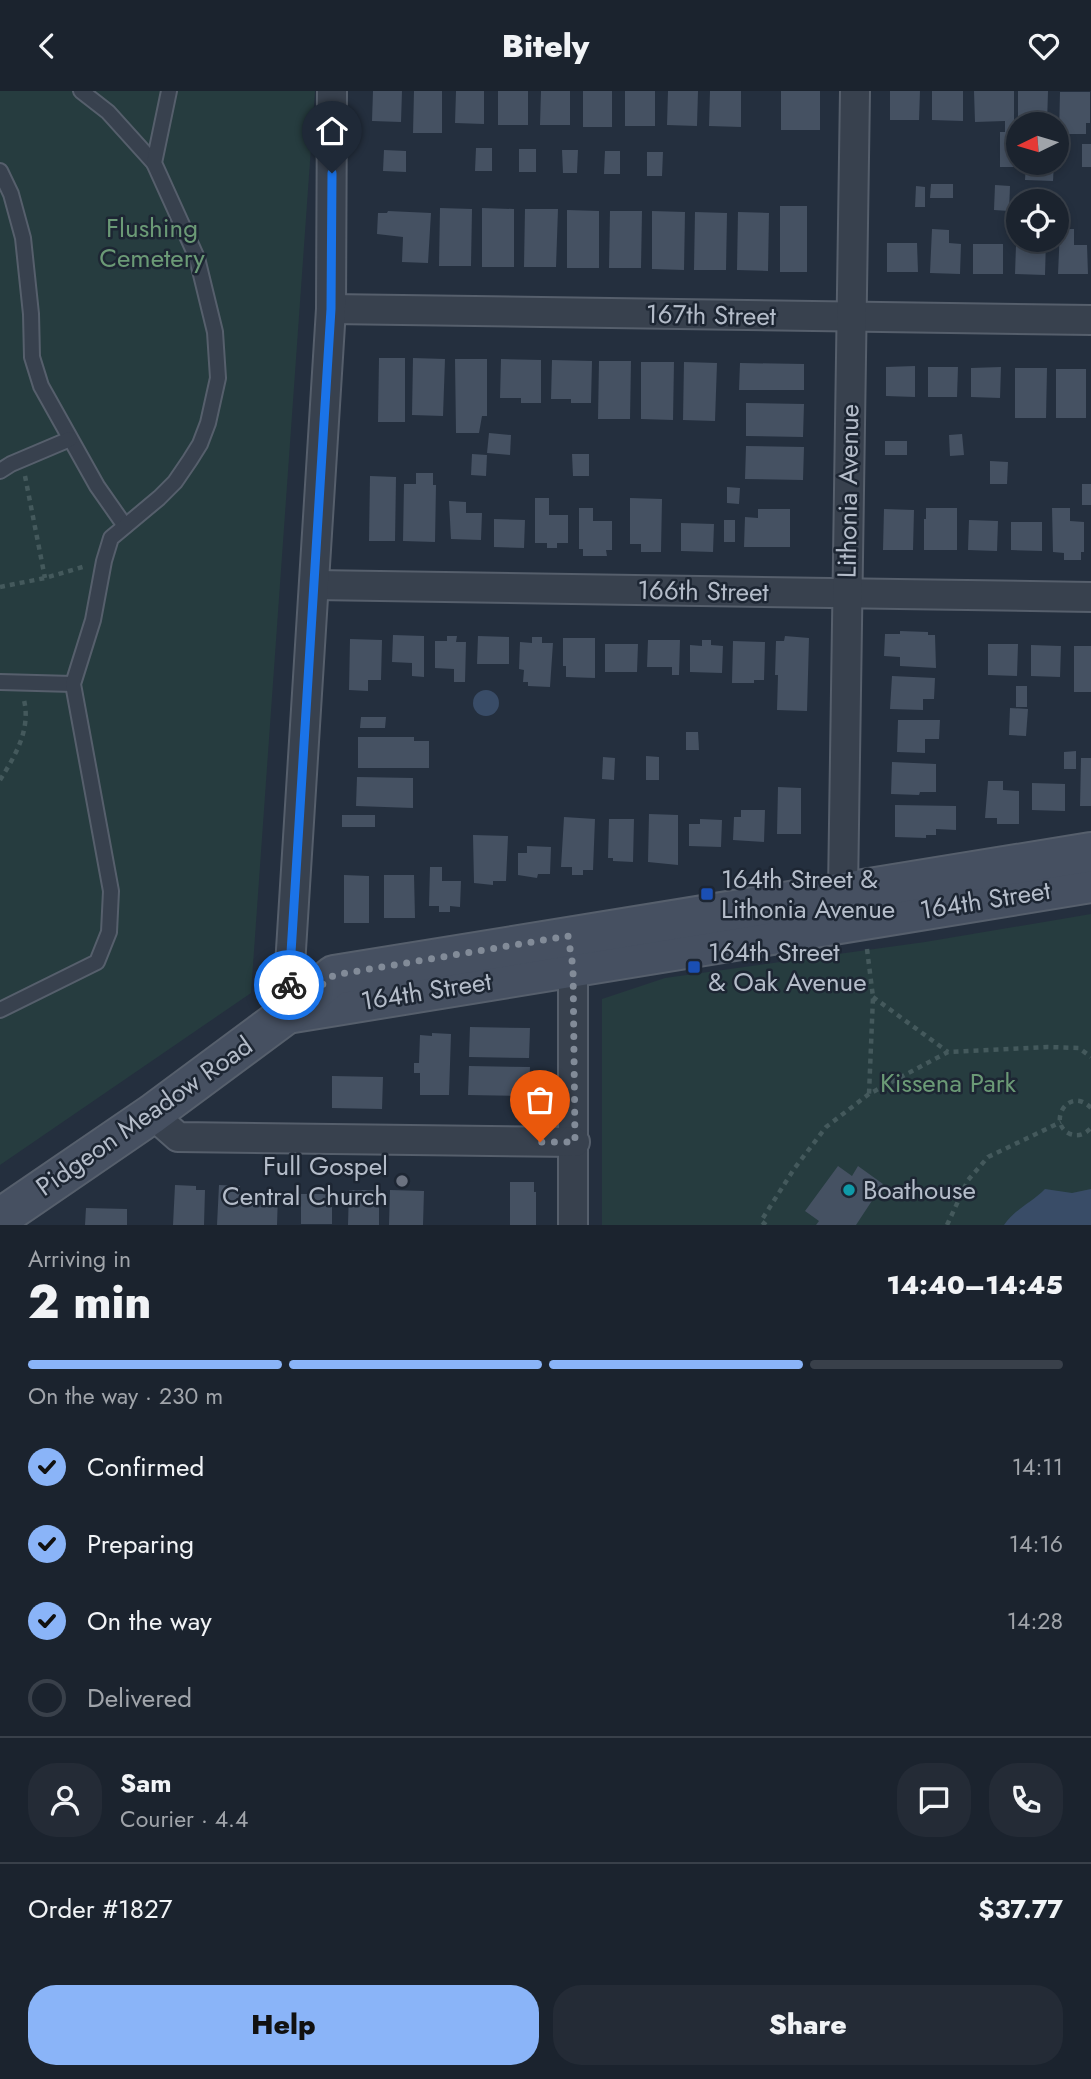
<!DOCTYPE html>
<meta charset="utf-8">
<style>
:root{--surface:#1b232e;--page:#242b36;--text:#f1f3f6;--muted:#a0a4aa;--line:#39404a;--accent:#8ab4f8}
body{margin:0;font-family:Jost,sans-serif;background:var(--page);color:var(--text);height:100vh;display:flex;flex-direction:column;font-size:26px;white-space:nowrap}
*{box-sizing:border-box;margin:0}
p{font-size:23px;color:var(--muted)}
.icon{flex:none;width:38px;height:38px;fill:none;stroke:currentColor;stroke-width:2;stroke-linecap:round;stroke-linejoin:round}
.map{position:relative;height:1134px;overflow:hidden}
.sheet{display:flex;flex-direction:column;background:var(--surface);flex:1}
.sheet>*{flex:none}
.needle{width:46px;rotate:265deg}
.fabs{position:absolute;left:1006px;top:21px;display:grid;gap:14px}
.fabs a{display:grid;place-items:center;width:63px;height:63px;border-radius:50%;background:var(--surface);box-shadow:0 4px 10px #0003,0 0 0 2px var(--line);font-size:35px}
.pin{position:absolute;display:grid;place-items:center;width:60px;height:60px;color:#fff;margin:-72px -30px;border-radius:50% 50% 50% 0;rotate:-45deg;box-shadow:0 0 7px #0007}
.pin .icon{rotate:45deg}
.courier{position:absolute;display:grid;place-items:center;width:70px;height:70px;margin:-35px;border:5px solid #1a73e8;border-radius:50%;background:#fff;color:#222;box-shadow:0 2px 9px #0007}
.overview em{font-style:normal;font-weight:800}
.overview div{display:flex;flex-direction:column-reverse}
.overview{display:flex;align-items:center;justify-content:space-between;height:119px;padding:0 28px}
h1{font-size:46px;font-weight:800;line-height:52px}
.bar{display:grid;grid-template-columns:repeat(4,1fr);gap:10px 7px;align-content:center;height:84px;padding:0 28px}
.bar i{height:9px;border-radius:5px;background:var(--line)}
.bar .on{background:var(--accent)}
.bar p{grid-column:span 4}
.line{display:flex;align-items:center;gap:18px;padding:0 28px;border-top:2px solid var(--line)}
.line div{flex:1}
.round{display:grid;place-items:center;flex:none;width:74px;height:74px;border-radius:28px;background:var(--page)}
ol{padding:0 28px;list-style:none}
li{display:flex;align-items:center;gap:21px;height:77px}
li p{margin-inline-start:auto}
li .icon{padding:7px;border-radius:50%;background:var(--accent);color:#111;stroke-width:4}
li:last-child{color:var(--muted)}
li i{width:38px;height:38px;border:4px solid var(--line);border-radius:50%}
.action{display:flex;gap:14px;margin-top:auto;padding:14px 28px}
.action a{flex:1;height:80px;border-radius:28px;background:var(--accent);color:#111;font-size:28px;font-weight:800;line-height:80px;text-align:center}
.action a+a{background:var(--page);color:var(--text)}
header{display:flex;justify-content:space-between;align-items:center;height:91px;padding:0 28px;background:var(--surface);font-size:32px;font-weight:800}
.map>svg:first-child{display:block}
</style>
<header><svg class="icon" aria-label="back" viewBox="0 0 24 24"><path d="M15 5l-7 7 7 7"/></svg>Bitely<svg class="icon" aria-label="heart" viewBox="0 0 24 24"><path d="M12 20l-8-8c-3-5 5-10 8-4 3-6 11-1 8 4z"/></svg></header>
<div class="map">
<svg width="1091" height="1134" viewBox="0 0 1091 1134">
<rect width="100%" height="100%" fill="#242f3e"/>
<g fill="#263c3f">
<path d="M0 0H315L251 902 0 1074Z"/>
<path d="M1091 823V1134H602V908L665 887 925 851Z"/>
</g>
<g fill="#394c67">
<circle cx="486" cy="612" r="13"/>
<path d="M1045 1098 1072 1102 1091 1098V1134H1004C1015 1118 1031 1112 1045 1098Z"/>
</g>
<g fill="#455162">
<path d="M373 0H402L401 31 372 30Z"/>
<path d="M414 0H442V42H413Z"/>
<path d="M456 0H484V33L455 32Z"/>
<rect x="498" y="0" width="30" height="34"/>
<path d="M541 0H570V34H540Z"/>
<rect x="583" y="0" width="29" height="36"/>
<rect x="625" y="0" width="30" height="35"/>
<path d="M668 0H698L697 35 667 34Z"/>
<path d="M710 0H741V36L709 35Z"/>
<rect x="781" y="0" width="39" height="39"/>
<path d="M890 0H920L919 29H890Z"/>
<path d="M932 0H963V30L932 29Z"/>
<path d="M974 0H1014V76H1000V41H1005V30L975 31Z"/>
<path d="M1018 0H1048L1047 33H1018Z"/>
<path d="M1060 1H1090V32H1086V43H1059Z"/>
<rect x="1082" y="53" width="9" height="23"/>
<path d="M476 57H492V80H475Z"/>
<rect x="519" y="58" width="17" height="23"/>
<path d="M384 59 406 60V81L383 80Z"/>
<path d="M562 59H578L577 82H563Z"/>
<path d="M605 60H620V83H604Z"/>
<path d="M647 61H663L662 85H647Z"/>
<path d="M1026 72H1054L1053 90 1025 89Z"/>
<path d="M931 93H953V107H930Z"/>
<path d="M995 94 1010 95 1009 120 994 119Z"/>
<path d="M916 95 925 96V116H915Z"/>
<rect x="780" y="115" width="27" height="66"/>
<path d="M440 117 472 118 471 175H439Z"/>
<path d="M482 117 514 118V176H482Z"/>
<path d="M525 118H558L556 176H524Z"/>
<path d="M567 119 599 120V177H567Z"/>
<path d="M388 120 431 122 428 172 402 171 403 146 377 143 378 122H387Z"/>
<path d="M610 120H642L641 177H609Z"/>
<path d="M652 120 685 121 684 179 652 178Z"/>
<path d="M695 121 727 122 726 179H694Z"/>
<path d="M738 121 769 122 768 180 737 179Z"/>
<path d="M932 138 949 139V152L961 153 960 183 930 182Z"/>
<path d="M1060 138H1074V154H1087L1088 183H1058Z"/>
<path d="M1029 149H1046L1045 184 1015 183 1016 154 1029 155Z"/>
<path d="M887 152H917L918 181H887Z"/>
<rect x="973" y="153" width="30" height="30"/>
<path d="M379 267H405V331H378Z"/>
<path d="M413 267 445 268 443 325 412 324Z"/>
<path d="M455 268H487V325H482L479 342H456Z"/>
<path d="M501 268 541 269V312H521V307H500Z"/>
<path d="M552 269 592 270 591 312H571V308H551Z"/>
<path d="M599 270H631L630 328H598Z"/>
<path d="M641 271H674L673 329 641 328Z"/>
<path d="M684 271 717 272 715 330 683 329Z"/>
<path d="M740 272 804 273V299H739Z"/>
<path d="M915 275V306L886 305V276Z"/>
<path d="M928 276H958L957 306H928Z"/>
<path d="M1001 276 1000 307 971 306V277Z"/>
<path d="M1015 277H1047L1046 327H1015Z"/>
<rect x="1056" y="278" width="30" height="49"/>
<path d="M746 312 804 313 803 346 746 345Z"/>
<path d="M489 342 511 344 510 364 487 362Z"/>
<path d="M962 343 964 364 950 365 949 344Z"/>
<rect x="885" y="350" width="22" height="14"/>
<path d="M746 355 804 356 803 389 745 388Z"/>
<path d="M472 363 487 364 486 385 471 384Z"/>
<path d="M572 363H589V385H573Z"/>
<path d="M990 370 1008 371 1007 393H990Z"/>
<path d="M416 382H433V394H436L435 451 403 450 404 393H416Z"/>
<path d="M370 385 396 386 395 450H369Z"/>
<rect x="1082" y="393" width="9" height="21"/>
<path d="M727 396 740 397 739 413 727 412Z"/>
<path d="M535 407H549V424H568V452H557V457H547V452H535Z"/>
<path d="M630 407 662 408 661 461H641V453H630Z"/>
<path d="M449 410 466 411V422H482L481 449 451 448Z"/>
<path d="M579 417H593V430H612V459H606L607 465H583V458H579Z"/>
<path d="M926 417H957V459H924V428H926Z"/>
<path d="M1052 417H1070V430L1084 431V461H1081V469H1064V462L1053 461Z"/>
<path d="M758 418H790V456H744L745 426 758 427Z"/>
<path d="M884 418 914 419 913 459H883Z"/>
<path d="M494 428 525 429 524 457 494 456Z"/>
<rect x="724" y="429" width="11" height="22"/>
<path d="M969 429 998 430 997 460 968 459Z"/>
<path d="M1011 431H1042V460L1011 459Z"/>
<path d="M681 432 714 433 713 461 681 460Z"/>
<path d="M900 540 928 541V544H935L936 577 900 575V566L884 565 885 543H900Z"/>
<path d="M393 544 424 545V586L412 585V572L392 571Z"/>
<path d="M447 545H457L456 551H466L465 591H454V578L435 577V550H447Z"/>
<path d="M478 545 509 546V573H477Z"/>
<path d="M785 545 809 547 807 620 777 619 778 584H775L776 550H784Z"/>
<path d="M532 546H542V552H553L550 596 528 595V591H523L524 579 519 578 520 551 532 552Z"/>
<path d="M563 547H595V587L566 586V575H563Z"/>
<path d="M350 548 382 549 381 589H368V600L349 599Z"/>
<path d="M648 549H680L679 584H672V576H647Z"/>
<path d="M702 549H711V554L723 555 722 582 690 581V554L702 555Z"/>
<path d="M733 550 765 551 764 589H754V592H732Z"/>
<path d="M605 553H638L637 581H605Z"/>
<path d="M988 553H1018L1017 585 988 584Z"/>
<path d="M1031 554 1061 555 1060 586 1031 585Z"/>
<rect x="1074" y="555" width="17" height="46"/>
<path d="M892 585 935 587 934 608H923V619L890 618Z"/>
<rect x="1016" y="595" width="11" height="21"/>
<path d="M1010 617 1028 618 1026 645 1009 644Z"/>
<path d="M361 626H386L385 637H360Z"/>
<path d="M898 629H940L939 648H925V662L897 661Z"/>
<path d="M686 641H698L699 659H686Z"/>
<path d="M358 646H414V650H429V677H358Z"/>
<path d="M1076 660V678H1064V661Z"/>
<path d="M646 665 659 666V689H646Z"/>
<path d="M603 666 615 667 614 689 602 688Z"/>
<path d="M1081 667H1091V715H1080Z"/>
<path d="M892 671 936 673V701H920L919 704 891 703Z"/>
<path d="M357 686 413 687V717L356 715Z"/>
<path d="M988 690H1003V699L1019 700V733H997V727H985Z"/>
<path d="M1032 692 1065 693V720L1032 719Z"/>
<path d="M778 696 801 697V743H777Z"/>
<path d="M895 714 956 715V739L936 738V744H926V747L895 746Z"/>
<path d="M741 719H765L764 751 733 749 734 726H741Z"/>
<path d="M649 723 678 724V774L648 771Z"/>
<rect x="342" y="724" width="33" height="12"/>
<path d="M564 726 595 728 593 779H583V784H572V776H561Z"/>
<path d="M609 728H634L633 771 613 770V767H608Z"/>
<path d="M700 728 722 729 721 756 689 755V733H700Z"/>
<path d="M473 744 508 745 506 790H493V794L474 792Z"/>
<path d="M527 755 551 756 550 783H538L537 787 518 784V762H527Z"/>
<path d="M430 776H442V790H461L460 816 450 815V821H439V815H429Z"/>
<path d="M344 784 369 785V832H344Z"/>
<path d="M384 784H414L415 827H384Z"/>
<path d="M470 936 530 937 529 967 469 966Z"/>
<path d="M432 942 451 943 449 1004H420V982H414V972H419L420 944 432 945Z"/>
<path d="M469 975 530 976 529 1005 468 1004Z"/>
<path d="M332 985 383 986 382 1018 332 1017Z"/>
<path d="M838 1075 852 1085 858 1075 883 1093 856 1134H816L819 1130 805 1120Z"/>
<path d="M510 1091H534V1101H536V1134H510Z"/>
<path d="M175 1094 196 1095V1099H205L204 1134H173Z"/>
<path d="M219 1094 240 1095V1102L278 1103 277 1134H217Z"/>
<path d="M349 1099H379V1134H348Z"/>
<path d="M390 1099 424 1100 423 1134H389Z"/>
<rect x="301" y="1103" width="31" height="30"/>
<path d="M86 1117 127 1118V1134H85Z"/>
</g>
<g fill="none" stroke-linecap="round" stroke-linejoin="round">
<defs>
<g id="lane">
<path d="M81 0 108 21 154 72"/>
<path d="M0 80 11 103 23 147 31 223 32 266 41 295 97 395 125 435"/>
<path d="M0 380 11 373 70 348"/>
<path d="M0 591 73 593"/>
<path d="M0 919 97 871 109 841 111 800 73 593 93 529 104 470 111 447 159 407 175 391 190 369 200 353 208 332 218 287 215 241 197 167 154 72 169 0"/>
</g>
<g id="street">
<path d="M331 218 1091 229"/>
<path d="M315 494 1091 506"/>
<path d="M843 800 855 0"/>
<path d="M570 858 573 876V1134"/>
<path d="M287 923 331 218 332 0"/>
<path d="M152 1023 178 1046 575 1051"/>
</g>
<g id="secondary">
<path d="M287 923 1091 792"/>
<path d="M0 1127 152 1023 287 923 334 884 1091 761"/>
</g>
</defs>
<use href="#lane" stroke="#565f6c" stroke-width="18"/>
<use href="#street" stroke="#565f6c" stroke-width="32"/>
<use href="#secondary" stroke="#565f6c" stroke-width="42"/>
<g stroke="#44595c" stroke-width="4.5" stroke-dasharray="5 5" stroke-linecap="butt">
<path d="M25 385 45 487"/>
<path d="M0 496 45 487 86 475"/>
<path d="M0 689C15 665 31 639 24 609"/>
<path d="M867 858 873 906 869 1003"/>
<path d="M873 906 948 961"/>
<path d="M1091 1017C1069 994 1046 1032 1070 1043 1079 1046 1085 1043 1091 1037"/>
<path d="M766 1134 761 1130 794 1078 826 1036 869 1003 948 961 1047 956 1079 957 1091 966"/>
<path d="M947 1134 968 1089 988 1066 1061 1031"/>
</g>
<use href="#lane" stroke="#38414e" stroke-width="14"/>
<use href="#street" stroke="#38414e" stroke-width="28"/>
<use href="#secondary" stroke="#465061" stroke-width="38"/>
</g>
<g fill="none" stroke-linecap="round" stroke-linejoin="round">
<path stroke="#828b98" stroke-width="7" stroke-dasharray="0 12.6" d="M289 894 287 923 334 884 568 845 573 876 575 1051H540"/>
<path stroke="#1a73e8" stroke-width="9" d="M289 894 331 218 332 82"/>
</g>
<g fill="#1a4fb4" stroke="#1d2633" stroke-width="2.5">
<rect x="700" y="796" width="14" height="14" rx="3.5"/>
<rect x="687" y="869" width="14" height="14" rx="3.5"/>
</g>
<circle fill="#6b7280" stroke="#1d2633" stroke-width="2.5" cx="402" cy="1090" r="7"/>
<circle fill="#0f9aa8" stroke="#1d2633" stroke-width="2.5" cx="849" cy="1099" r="7"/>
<g text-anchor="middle" stroke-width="5" stroke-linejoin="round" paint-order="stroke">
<g font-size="26" fill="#6b9a76" stroke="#1d2633">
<text x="152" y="146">Flushing<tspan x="152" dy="30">Cemetery</tspan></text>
<text x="948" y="1001">Kissena Park</text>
</g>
<g font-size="26" fill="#b4bcc9" stroke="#1d2633">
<text transform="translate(711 224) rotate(1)" y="9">167th Street</text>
<text transform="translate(848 400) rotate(-89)" y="9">Lithonia Avenue</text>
<text transform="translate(703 500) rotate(1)" y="9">166th Street</text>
<text transform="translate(985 809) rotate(-9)" y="9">164th Street</text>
<text transform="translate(426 900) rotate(-9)" y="9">164th Street</text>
<text transform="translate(144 1025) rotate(-35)" y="9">Pidgeon Meadow Road</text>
</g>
<g font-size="26" fill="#b4bcc9" stroke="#1d2633" text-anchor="start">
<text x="721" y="797">164th Street &amp;<tspan x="721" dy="30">Lithonia Avenue</tspan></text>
<text x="708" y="870">164th Street<tspan x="708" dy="30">&amp; Oak Avenue</tspan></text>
<text x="388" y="1084" text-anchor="end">Full Gospel<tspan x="388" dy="30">Central Church</tspan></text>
<text x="863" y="1108">Boathouse</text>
</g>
</g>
</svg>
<div class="fabs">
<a><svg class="needle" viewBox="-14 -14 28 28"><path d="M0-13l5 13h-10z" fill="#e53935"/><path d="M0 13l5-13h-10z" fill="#a0a4aa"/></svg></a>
<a><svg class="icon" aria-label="locate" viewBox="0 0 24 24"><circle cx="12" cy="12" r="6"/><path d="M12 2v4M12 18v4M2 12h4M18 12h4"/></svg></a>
</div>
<div class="pin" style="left:540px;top:1051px;background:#ea580c"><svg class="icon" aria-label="bag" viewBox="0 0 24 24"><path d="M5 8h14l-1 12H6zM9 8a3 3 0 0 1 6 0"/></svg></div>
<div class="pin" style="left:332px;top:82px;background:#1f2937"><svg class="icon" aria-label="home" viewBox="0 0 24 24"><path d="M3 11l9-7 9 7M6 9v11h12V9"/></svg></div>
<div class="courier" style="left:289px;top:894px"><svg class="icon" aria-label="bike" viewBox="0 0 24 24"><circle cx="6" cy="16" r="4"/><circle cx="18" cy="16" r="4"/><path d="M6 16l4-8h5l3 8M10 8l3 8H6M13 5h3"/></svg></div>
</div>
<section class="sheet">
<div class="overview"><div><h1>2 min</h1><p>Arriving in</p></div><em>14:40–14:45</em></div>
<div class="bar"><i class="on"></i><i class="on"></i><i class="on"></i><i></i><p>On the way · 230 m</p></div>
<ol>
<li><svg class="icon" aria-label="check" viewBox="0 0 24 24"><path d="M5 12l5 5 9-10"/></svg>Confirmed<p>14:11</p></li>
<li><svg class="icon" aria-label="check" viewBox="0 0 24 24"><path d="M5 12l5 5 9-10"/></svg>Preparing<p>14:16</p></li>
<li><svg class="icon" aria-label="check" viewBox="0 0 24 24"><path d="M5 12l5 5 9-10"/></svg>On the way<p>14:28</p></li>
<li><i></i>Delivered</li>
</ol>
<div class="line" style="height:126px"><a class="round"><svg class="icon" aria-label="person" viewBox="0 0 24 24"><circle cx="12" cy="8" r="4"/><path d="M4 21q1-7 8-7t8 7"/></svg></a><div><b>Sam</b><p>Courier · 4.4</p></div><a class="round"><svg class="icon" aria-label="chat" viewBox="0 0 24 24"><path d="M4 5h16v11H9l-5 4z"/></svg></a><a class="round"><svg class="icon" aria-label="phone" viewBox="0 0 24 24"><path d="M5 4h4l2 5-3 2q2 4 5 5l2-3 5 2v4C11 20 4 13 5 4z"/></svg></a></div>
<div class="line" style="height:91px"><div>Order #1827</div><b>$37.77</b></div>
<div class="action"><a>Help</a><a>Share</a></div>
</section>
